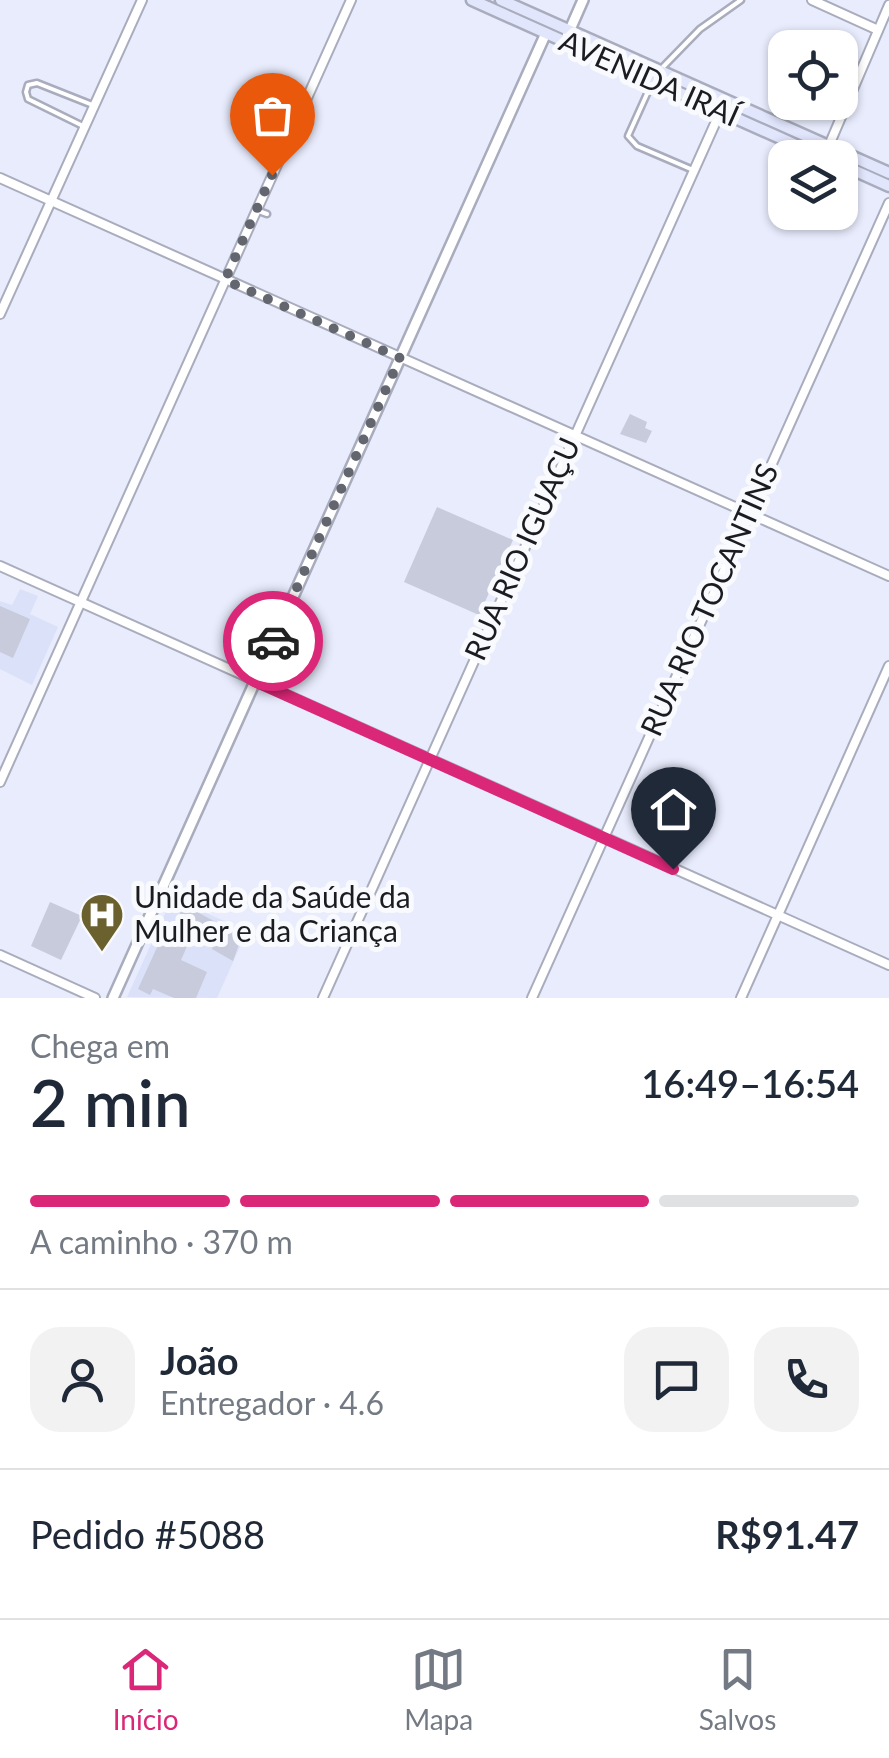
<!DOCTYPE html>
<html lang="pt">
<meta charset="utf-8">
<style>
:root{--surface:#fff;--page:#f2f2f3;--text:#1f2937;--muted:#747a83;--line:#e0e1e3;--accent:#db2777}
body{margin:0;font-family:Lato,sans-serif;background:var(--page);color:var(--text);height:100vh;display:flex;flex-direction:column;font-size:38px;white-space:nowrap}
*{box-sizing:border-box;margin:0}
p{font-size:32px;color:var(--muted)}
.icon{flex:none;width:55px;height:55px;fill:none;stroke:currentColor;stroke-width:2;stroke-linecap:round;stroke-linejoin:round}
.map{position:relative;height:998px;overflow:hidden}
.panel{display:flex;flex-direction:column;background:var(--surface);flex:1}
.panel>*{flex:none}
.fabs{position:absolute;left:768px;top:30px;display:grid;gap:20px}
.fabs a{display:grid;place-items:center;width:90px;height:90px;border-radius:20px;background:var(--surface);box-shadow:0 2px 8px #0004;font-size:50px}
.pin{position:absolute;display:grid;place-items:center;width:85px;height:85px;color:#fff;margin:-102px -42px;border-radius:50% 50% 50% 0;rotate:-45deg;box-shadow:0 0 10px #0007}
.pin .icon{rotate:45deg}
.courier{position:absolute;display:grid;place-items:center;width:100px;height:100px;margin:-50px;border:8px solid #db2777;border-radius:50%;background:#fff;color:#222;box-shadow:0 2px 12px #0007}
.head em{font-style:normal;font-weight:600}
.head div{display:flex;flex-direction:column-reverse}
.head{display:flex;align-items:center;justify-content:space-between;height:170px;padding:0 30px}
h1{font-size:65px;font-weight:600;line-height:75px}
.bar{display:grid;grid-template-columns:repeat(4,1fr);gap:15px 10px;align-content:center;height:120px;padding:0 30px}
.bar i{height:12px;border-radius:8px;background:var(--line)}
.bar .active{background:var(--accent)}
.bar p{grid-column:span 4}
.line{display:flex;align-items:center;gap:25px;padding:0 30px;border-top:2px solid var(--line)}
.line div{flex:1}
.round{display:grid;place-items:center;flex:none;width:105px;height:105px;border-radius:30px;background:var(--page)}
.dock{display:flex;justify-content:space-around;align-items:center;height:140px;border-top:2px solid var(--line);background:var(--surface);font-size:28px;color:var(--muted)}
.dock a{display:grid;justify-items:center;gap:5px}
.dock .active{color:var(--accent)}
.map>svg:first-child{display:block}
</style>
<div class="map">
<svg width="889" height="998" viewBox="0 0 889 998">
<rect width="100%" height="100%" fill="#e8ecfd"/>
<g fill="#dbe1f9">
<path d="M20 589 38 596 30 614 58 627 32 685 0 669V601L12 605Z"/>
<path d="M172 898 247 931 217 998 127 997Z"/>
</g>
<g fill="#c7cbdb">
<path d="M630 414 647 422 645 428 652 431 646 443 620 434Z"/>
<path d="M437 507 513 540 479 615 404 582Z"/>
<path d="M0 606 30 619 13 658 0 652Z"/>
<path d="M50 902 82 916 61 960 31 946Z"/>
<path d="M184 905 242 936 233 961 212 949 214 944 192 935 181 960 207 972 196 998H174L153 989 150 995 138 989 165 930 171 933Z"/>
</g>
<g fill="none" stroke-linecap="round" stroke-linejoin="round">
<defs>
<g id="service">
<path d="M662 68 700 29 741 0"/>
<path d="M651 85 628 136 637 146 693 170"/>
<path d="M85 127 28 99 26 92 28 85 37 83 95 106"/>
<path d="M256 210 267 214"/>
</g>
<g id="minor">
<path d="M812 0 878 30"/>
<path d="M824 157 889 5"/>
<path d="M0 178 889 576"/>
<path d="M0 314 142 0"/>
<path d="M0 566 889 965"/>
<path d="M0 782 351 0"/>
<path d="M0 955 95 998"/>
<path d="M323 998 722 108"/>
<path d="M532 998 889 203"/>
<path d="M741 998 889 666"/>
</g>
<g id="tertiary">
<path d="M565 41 583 0"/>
<path d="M113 998 546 33"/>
</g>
<g id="secondary">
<path d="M472 0 825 158"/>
<path d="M501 0 889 173"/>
<path d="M840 164 889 186"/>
</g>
</defs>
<use href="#service" stroke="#a9acbc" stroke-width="9"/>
<use href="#minor" stroke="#a9acbc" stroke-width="12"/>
<use href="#tertiary" stroke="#a9acbc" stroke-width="14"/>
<use href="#secondary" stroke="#a9acbc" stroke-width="15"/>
<use href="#service" stroke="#fff" stroke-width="4"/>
<use href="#minor" stroke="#fff" stroke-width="8"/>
<use href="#tertiary" stroke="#fff" stroke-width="9"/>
<use href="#secondary" stroke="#e2e6fc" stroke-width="10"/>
</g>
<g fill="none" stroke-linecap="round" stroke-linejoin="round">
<path stroke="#63656f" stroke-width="10" stroke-dasharray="0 18" d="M272 175 225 280 400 358 273 641"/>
<path stroke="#db2777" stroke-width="12" d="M273 641 255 681 673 869"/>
</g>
<defs>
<symbol id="hospital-pin" viewBox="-11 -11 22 30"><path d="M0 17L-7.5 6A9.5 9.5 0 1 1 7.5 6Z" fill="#6a612e" stroke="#f9fafd"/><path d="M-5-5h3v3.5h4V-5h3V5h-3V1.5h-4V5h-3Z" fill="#fff"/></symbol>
</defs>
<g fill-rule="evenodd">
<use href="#hospital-pin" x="77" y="890" width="50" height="68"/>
</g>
<g text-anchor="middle" stroke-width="10" stroke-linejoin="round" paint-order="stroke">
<g font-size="30" fill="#1b1c22" stroke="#f9fafd">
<text transform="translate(649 79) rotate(24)" y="10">AVENIDA IRAÍ</text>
<text transform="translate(523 549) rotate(-66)" y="10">RUA RIO IGUAÇU</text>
<text transform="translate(710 600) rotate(-66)" y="10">RUA RIO TOCANTINS</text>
</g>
<g font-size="30" fill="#1b1c22" stroke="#f9fafd" text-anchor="start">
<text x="134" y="908">Unidade da Saúde da<tspan x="134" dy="34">Mulher e da Criança</tspan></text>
</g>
</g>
</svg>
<div class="fabs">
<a><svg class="icon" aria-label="locate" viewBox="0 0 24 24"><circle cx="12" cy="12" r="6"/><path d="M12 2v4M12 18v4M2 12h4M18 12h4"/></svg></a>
<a><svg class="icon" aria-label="layers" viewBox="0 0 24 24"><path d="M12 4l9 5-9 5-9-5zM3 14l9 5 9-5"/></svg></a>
</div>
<div class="pin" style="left:272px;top:175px;background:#ea580c"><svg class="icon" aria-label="bag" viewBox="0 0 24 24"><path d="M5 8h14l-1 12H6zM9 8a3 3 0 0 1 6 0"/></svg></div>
<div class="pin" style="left:673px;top:869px;background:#1f2937"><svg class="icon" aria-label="home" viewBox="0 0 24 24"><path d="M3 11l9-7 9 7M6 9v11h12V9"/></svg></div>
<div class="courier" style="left:273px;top:641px"><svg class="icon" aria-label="car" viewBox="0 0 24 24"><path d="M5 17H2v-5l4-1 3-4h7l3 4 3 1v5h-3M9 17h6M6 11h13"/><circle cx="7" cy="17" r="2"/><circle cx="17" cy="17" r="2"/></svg></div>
</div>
<section class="panel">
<div class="head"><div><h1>2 min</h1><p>Chega em</p></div><em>16:49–16:54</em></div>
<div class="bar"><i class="active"></i><i class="active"></i><i class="active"></i><i></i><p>A caminho · 370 m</p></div>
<div class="line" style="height:180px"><a class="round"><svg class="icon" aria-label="person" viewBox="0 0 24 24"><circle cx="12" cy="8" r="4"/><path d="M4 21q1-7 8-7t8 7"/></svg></a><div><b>João</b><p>Entregador · 4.6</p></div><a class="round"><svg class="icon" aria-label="chat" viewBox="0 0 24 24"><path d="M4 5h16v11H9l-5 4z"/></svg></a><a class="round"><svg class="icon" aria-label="phone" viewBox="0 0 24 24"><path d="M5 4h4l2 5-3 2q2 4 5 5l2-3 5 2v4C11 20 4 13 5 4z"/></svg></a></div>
<div class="line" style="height:130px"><div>Pedido #5088</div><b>R$91.47</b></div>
</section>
<nav class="dock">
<a class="active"><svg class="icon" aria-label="home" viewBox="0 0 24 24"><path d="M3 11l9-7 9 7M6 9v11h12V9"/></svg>Início</a>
<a><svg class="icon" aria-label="map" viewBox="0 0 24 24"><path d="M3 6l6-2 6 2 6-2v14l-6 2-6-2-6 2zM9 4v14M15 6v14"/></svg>Mapa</a>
<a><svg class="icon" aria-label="saved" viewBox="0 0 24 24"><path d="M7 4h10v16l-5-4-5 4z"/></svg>Salvos</a>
</nav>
